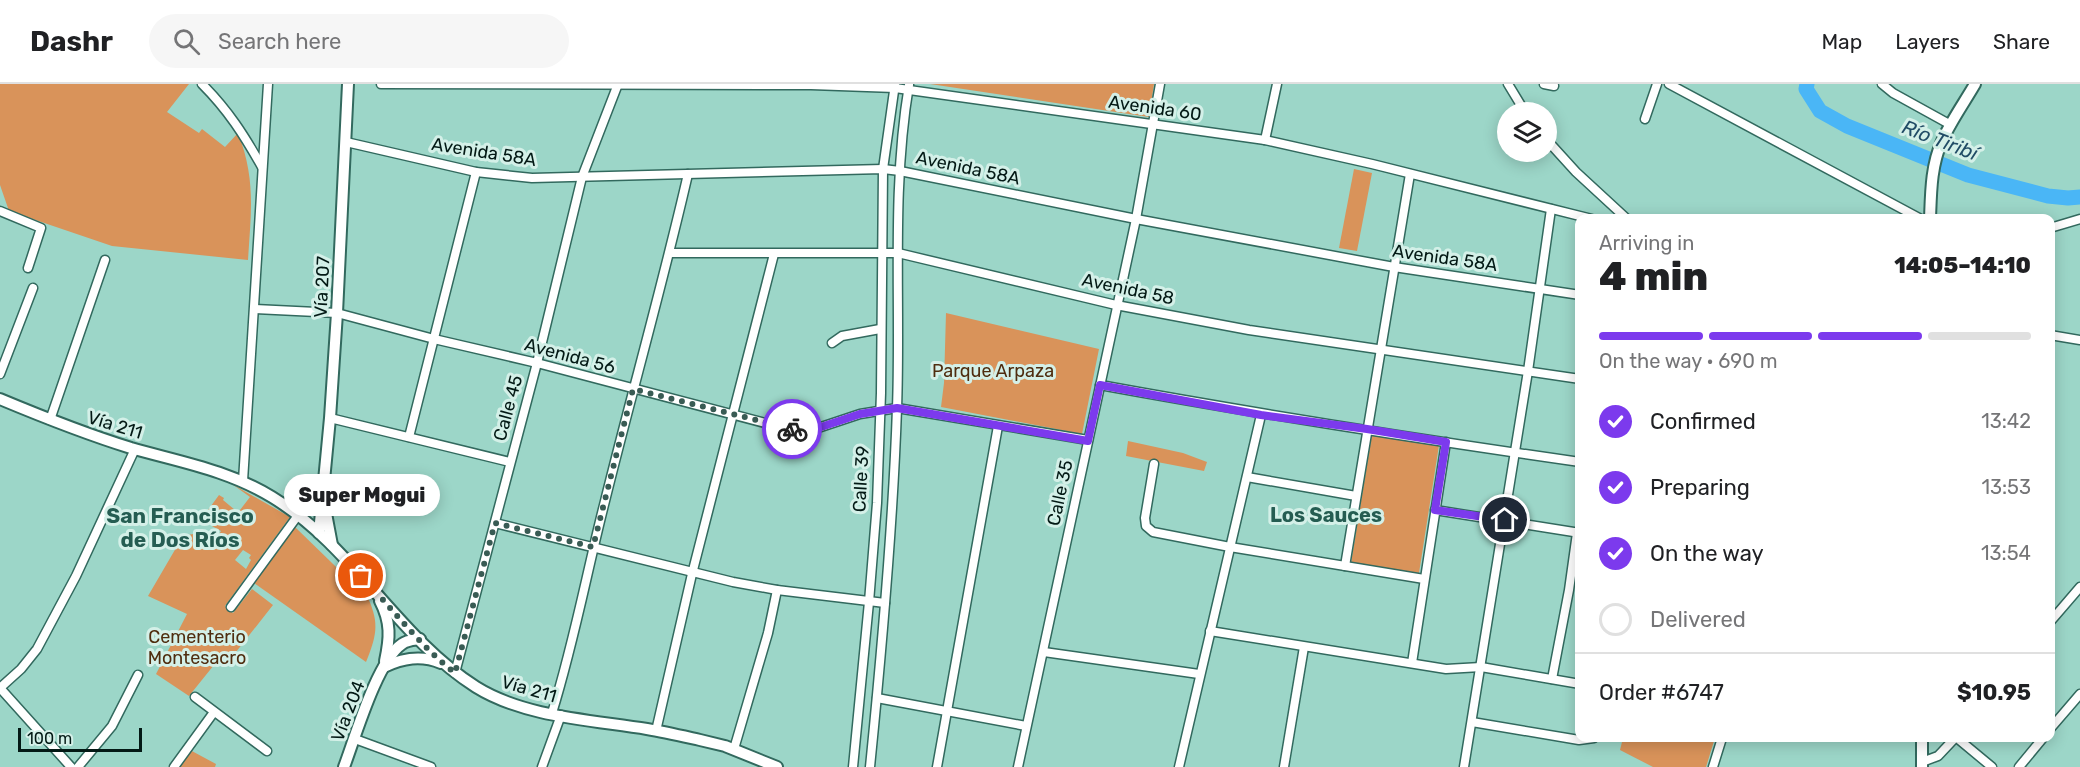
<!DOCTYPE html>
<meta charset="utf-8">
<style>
:root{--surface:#fff;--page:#f6f6f6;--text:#202124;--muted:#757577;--line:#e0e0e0;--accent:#7c3aed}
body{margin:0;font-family:Rubik,sans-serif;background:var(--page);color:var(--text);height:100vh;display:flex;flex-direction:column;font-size:22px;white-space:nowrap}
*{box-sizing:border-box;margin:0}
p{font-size:20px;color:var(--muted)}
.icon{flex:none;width:33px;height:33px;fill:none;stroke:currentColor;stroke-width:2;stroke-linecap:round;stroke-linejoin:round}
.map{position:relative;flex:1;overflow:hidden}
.panel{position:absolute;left:1575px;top:130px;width:480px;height:528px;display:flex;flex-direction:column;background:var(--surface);border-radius:12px;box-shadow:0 3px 15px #0003}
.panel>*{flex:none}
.controls{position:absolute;left:1497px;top:18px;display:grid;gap:12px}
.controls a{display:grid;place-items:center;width:60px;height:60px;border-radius:50%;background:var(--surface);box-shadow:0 3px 15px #0003;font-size:30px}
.scale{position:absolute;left:18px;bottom:15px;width:124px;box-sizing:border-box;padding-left:6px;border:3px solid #031915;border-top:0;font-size:16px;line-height:21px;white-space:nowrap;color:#031915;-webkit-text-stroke:4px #d4f0e8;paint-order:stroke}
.pin{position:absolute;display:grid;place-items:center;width:51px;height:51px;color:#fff;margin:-26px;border:3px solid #fff;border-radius:50%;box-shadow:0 2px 6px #0007}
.courier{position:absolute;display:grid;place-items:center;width:60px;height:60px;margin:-30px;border:4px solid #7c3aed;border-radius:50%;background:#fff;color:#222;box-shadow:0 2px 8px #0007}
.bubble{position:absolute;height:42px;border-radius:21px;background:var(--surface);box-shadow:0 3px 15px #0003;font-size:20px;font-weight:800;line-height:42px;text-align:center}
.headline em{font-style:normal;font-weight:800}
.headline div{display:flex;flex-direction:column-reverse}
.headline{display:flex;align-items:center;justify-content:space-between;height:102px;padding:0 24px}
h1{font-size:39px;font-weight:800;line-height:45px}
.bar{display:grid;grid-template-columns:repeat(4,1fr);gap:9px 6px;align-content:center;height:72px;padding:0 24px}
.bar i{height:8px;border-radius:4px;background:var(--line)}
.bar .selected{background:var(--accent)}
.bar p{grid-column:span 4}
.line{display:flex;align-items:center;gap:15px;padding:0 24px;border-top:2px solid var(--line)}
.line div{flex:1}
ol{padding:0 24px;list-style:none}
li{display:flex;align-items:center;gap:18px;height:66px}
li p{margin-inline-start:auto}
li .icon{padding:6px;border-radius:50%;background:var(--accent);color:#fff;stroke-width:4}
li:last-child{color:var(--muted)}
li i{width:33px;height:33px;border:3px solid var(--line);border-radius:50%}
header{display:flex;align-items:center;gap:36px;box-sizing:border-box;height:84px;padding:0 30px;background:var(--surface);border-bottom:2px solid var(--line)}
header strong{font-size:28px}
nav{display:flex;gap:33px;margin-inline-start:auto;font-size:21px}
.search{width:420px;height:54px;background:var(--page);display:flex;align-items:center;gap:15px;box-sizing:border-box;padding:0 21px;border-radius:33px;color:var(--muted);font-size:22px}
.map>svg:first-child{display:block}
</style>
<header>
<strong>Dashr</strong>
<div class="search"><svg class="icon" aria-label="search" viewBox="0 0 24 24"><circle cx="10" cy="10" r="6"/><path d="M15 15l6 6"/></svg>Search here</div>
<nav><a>Map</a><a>Layers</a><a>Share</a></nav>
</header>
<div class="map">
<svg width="2080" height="683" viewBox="0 0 2080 683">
<rect width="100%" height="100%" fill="#9cd6c8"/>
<g fill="#d9935a" fill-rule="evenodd">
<path d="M0 0H189L167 28 199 49 202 45 225 63 238 49C256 95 251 128 248 176L112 162 9 127 0 101Z"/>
<path d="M930 0H1154L1149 33Z"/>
<path d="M1354 85 1372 89 1357 167 1339 164Z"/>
<path d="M946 229 1099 265 1082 350 941 323 944 299Z"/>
<path d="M1372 350 1439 361 1419 489 1351 479Z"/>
<path d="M1128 357 1183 369 1207 378 1204 387 1126 372Z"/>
<path d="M232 400 290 433 225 522 233 529 252 505 273 521 225 582 219 580 214 581 189 612 156 590 187 530 148 512 183 452 193 450 195 447 219 465 221 462V458L216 455 221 447 212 442 214 438 210 435 213 431 208 426 219 411 224 414 223 416 235 426H240L250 413ZM243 466 251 471 249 474 251 476 246 485 235 476Z"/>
<path d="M295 443 368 514C380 540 376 553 366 578L254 499Z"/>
<path d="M1623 654H1715L1706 683H1653L1620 666Z"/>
<path d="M190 666 216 680 215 683H178Z"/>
</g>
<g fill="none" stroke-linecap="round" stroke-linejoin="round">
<path stroke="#4ab6f6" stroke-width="15" d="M1807 0 1806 5 1820 27 1847 42 1968 91 2048 112 2068 114 2080 113"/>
<defs>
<g id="minor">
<path d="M202 0C228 26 244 51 262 83"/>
<path d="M381 0 811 1 895 4 1265 56 1372 80 1592 135"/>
<path d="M1508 0 1525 28"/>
<path d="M1544 0 1554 2"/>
<path d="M1669 0 1921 135"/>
<path d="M1882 0 1893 9 1951 41"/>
<path d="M1645 35 1657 0"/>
<path d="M1546 55 1576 88 1627 135"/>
<path d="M1265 56 1277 0"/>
<path d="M346 58 476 88 532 94 883 85 900 87 1136 135 1394 183 1580 211"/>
<path d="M0 127 41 144 28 184"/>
<path d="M2050 144 2080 135"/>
<path d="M670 169H898L1116 221 1249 246 1580 295"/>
<path d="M255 225 337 229 434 255 537 279 788 345 812 346 860 330 897 324 1088 356"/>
<path d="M2050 251 2080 256"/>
<path d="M832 259 842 252 880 245"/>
<path d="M0 290 33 204"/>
<path d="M1100 301C1259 330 1419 355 1580 378"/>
<path d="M330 334 510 378"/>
<path d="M50 336 105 176"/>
<path d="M409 353 476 88"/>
<path d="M1154 380 1145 434 1146 442 1153 448 1230 463 1424 495"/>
<path d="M1247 393 1356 412"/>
<path d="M243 397 268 0"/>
<path d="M1435 426 1580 449"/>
<path d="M495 439 733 498 777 506 885 519"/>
<path d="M1345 482 1410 90"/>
<path d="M231 523 299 430"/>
<path d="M2050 538 2080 503"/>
<path d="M1210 547 1446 585 1481 583 1580 600"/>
<path d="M1044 568 1199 590"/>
<path d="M1412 579 1446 358"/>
<path d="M455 589 537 279 582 93 618 0"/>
<path d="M1552 595 1569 506 1577 449"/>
<path d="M0 604 21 585 37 565 76 492 135 365"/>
<path d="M0 604 71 683"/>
<path d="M195 613 267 667"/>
<path d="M877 614 1026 642"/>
<path d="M552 629C574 559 587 487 605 417 632 308 663 199 688 90"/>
<path d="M1472 638 1579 656 1594 654"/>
<path d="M2050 645 2080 610"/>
<path d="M656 647 692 490 774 170"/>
<path d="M1957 654 1992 683"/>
<path d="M355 655 431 683"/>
<path d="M734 665 768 549 777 506"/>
<path d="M1922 678 1938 672 1955 654"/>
<path d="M78 683 112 642 138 591"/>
<path d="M174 683 214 628"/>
<path d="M542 683 561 631"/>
<path d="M853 683 869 518 877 419 881 309 883 85 895 0"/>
<path d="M870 683C882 564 893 444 897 324 901 217 891 108 909 1"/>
<path d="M937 683 998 342"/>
<path d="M1018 683 1136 135 1160 0"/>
<path d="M1179 683 1261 331"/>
<path d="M1284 683 1304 563"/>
<path d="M1464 683 1528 287 1551 125"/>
<path d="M1713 683 1722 654"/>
<path d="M2019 683 2043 654"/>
</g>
<g id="major">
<path d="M1930 135C1931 108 1931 82 1942 57 1951 37 1964 19 1975 0"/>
<path d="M0 315C43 333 86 350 131 364 180 378 228 386 272 413 353 462 397 553 476 603 524 633 592 636 647 645 665 648 682 652 700 656L725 662 777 683"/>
<path d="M325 424 332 461"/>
<path d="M319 449 330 334 337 229 348 0"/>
<path d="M380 517C391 538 390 554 385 577"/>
<path d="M384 583C403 574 421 571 441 579"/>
<path d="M1922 654V683"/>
<path d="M344 683C355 654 377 577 402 560 407 556 413 556 420 555"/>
</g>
</defs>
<use href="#minor" stroke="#32695e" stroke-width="11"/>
<use href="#major" stroke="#32695e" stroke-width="14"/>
<use href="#minor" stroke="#fff" stroke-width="8"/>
<use href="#major" stroke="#fff" stroke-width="10"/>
</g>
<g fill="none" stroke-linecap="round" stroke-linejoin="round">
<path stroke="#395b54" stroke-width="6" stroke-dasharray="0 10.8" d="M361 492C392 524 420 562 455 589L495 439 593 463 633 305 792 345"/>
<path stroke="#7c3aed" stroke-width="8" d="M792 345 812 346 860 330 897 324 1088 357 1100 301 1261 331 1367 345 1446 358 1435 426 1505 436"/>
</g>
<g text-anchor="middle" stroke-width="6" stroke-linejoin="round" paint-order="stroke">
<g font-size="18" fill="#031915" stroke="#d4f0e8">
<text transform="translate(1155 24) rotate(8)" y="6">Avenida 60</text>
<text transform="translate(484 68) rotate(9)" y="6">Avenida 58A</text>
<text transform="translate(968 84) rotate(12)" y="6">Avenida 58A</text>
<text transform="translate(1445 174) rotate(8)" y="6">Avenida 58A</text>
<text transform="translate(322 203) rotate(-87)" y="6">Vía 207</text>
<text transform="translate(1128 205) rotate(12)" y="6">Avenida 58</text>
<text transform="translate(570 272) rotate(15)" y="6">Avenida 56</text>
<text transform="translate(508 324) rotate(-75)" y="6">Calle 45</text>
<text transform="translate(115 341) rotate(17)" y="6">Vía 211</text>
<text transform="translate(861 395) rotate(-87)" y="6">Calle 39</text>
<text transform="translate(1060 409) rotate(-78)" y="6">Calle 35</text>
<text transform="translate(529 605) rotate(16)" y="6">Vía 211</text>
<text transform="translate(348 627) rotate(-69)" y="6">Vía 204</text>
</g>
<g font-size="18" fill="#4f2d0f" stroke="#d4f0e8">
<text x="993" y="293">Parque Arpaza</text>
<text x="197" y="559">Cementerio<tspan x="197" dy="21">Montesacro</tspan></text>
</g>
<g font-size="20" font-style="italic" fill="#214c66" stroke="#d4f0e8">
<text transform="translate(1940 56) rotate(21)" y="7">Río Tiribí</text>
</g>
<g font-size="20" font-weight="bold" fill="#255d52" stroke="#d4f0e8">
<text x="1326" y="438">Los Sauces</text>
</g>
<g font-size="21" font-weight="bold" fill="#255d52" stroke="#d4f0e8">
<text x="180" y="439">San Francisco<tspan x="180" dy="24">de Dos Ríos</tspan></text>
</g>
</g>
</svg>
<div class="controls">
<a><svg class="icon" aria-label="layers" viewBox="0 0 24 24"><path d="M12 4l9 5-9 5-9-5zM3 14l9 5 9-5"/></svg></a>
</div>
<div class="scale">100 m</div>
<div class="pin" style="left:361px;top:492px;background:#ea580c"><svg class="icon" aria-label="bag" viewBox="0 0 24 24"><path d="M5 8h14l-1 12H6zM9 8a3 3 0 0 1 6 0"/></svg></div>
<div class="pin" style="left:1505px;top:436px;background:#1f2937"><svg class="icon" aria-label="home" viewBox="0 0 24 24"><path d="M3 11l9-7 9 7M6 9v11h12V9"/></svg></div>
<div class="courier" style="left:792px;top:345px"><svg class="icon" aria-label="bike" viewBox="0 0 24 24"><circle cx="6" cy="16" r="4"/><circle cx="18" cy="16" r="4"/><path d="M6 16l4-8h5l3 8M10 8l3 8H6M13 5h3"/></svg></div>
<div class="bubble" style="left:284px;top:390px;width:156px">Super Mogui</div>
<section class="panel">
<div class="headline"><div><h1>4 min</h1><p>Arriving in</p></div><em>14:05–14:10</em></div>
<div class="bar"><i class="selected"></i><i class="selected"></i><i class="selected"></i><i></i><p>On the way · 690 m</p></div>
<ol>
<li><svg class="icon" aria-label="check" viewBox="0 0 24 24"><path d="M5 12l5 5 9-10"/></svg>Confirmed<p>13:42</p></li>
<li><svg class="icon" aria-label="check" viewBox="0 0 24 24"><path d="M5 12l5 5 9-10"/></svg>Preparing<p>13:53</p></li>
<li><svg class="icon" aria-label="check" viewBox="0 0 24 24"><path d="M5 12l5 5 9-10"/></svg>On the way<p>13:54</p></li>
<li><i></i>Delivered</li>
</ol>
<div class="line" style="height:78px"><div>Order #6747</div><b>$10.95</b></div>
</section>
</div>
